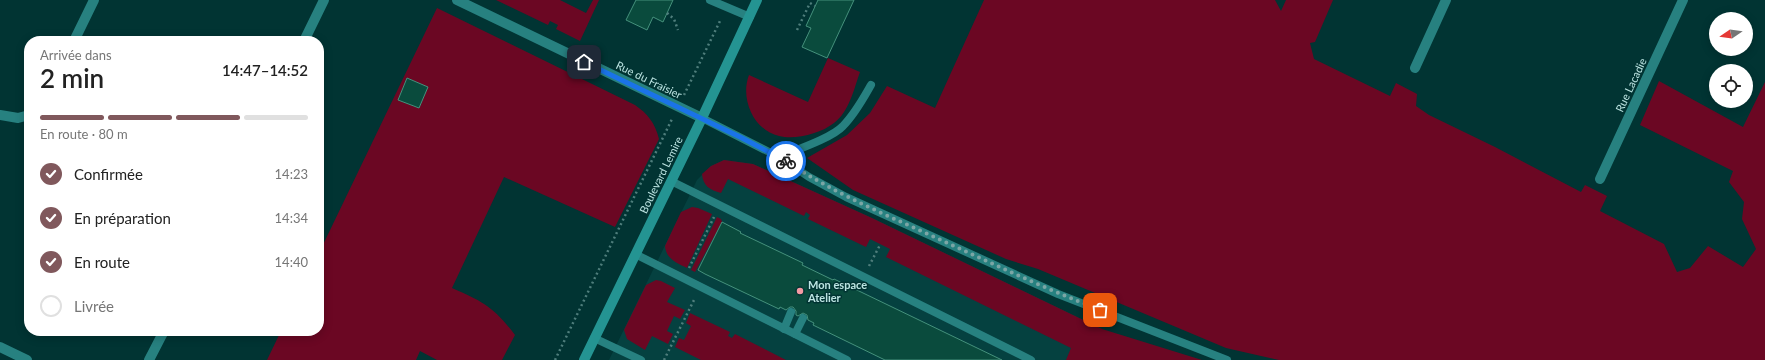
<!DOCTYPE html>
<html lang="fr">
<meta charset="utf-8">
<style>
:root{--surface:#fff;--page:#f6f6f6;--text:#222;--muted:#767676;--line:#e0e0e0;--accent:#80585c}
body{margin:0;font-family:Lato,sans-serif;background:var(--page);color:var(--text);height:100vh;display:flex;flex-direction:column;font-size:15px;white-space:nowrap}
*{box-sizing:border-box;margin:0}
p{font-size:13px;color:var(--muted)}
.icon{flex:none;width:22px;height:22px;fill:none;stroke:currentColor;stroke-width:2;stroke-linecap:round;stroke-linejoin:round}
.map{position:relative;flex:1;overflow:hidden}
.sheet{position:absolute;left:24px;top:36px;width:300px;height:300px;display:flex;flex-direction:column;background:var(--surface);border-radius:16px;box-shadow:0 2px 10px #0003}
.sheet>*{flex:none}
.needle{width:26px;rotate:257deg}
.tools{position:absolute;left:1709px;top:12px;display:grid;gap:8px}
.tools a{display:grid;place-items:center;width:44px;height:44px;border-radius:50%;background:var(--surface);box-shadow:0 2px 10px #0003;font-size:20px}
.pin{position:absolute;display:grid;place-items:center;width:34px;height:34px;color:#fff;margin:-17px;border-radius:8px;box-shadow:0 2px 6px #0006}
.courier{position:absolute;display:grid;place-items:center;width:40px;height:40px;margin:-20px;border:3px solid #1a73e8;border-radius:50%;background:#fff;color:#222;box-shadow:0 1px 5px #0007}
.summary em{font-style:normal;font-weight:600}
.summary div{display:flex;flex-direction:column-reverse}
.summary{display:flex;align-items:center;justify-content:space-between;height:68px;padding:0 16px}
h1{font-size:26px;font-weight:600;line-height:30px}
.bar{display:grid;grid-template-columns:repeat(4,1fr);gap:6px 4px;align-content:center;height:48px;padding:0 16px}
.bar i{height:5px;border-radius:3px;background:var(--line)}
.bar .selected{background:var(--accent)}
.bar p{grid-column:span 4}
ol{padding:0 16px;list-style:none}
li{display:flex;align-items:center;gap:12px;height:44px}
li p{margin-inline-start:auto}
li .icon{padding:4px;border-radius:50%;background:var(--accent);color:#fff;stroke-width:4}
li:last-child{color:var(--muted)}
li i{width:22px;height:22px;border:2px solid var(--line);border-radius:50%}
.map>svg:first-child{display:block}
</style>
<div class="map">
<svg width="1765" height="360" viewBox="0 0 1765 360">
<rect width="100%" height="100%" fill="#013433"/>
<path fill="#054140" d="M724 160 753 164 872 218 1102 329 1086 360H609L697 180 711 166Z"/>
<g fill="#6b0723" fill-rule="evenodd">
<path d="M496 0H560L586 13 593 0H599L580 41 556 29 558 25 550 21 548 25Z"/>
<path d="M984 0H1275L1281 11 1286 0H1333L1315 42 1310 43 1314 59 1390 96 1396 83 1417 94 1416 106 1429 115 1495 147 1581 192 1585 185 1607 196 1600 211 1664 244 1677 272 1690 268 1708 246 1743 267 1756 249 1742 219 1744 202 1729 182 1733 171 1640 125 1659 81 1743 127 1765 82V360H1279L1226 348 1038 269 1006 259 853 190 807 158 847 135 870 113 887 86 935 108Z"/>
<path d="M437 8 635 105C648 114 655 123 659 139L615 227 504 177 452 288C482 301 494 307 515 335L502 360H437L420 351 416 360H267L281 331H319V253ZM407 78 427 87 419 108 398 100Z"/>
<path d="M828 58 860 72C854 89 849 112 834 123 820 134 795 140 779 136 753 130 740 98 749 75L808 102Z"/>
<path d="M724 160 753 164 872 218 1102 329 1202 360H1066L1071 348 886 257 890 249 870 239 866 247 808 219 810 215 806 212 804 216 728 179 721 193C710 190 703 186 702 174L711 166Z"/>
<path d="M692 207 698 208 712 214 687 268C677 263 666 259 665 246L681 212Z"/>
<path d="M717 217 721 219 722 222 695 272 691 270Z"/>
<path d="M656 280 661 281 675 288 667 302 685 310 680 319 674 316 667 331 673 334 668 344 652 336 645 350 627 339 624 330 646 285Z"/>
<path d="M690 313 730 332 728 336 732 338 735 334 786 360H701L675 347 679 338 684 340 691 326 686 323Z"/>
</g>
<g fill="#0a4b3d" stroke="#45917c">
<path d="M636 0H673L663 22 653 17 647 30 626 20Z"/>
<path d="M818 0H854L827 58 802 47 811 28 806 26Z"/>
<path d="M407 78 428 87 419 108 398 100Z"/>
<path d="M722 222 741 232 740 233 803 263 802 265 833 280 834 279 1002 360H885L813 325 814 323 808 320 807 315 803 313 798 316 796 315V311L793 307H790L786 310 780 307 779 309 705 274 698 270Z"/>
</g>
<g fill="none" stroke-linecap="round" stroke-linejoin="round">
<g stroke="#4f7e7c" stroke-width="2.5" stroke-dasharray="2 3" stroke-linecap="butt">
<path d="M667 13 674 19 678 30"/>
<path d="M797 30 810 3 815 6"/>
<path d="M684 95 721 19"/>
<path d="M869 266 880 245"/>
<path d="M689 268 714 217"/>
<path d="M555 360 672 119"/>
<path d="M664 360 695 298"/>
</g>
<g stroke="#278180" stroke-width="8">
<path d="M710 0 750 17"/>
<path d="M702 118 779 157 809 177 846 197 1058 294 1227 360"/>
<path d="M779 157C796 150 832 138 843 126 855 114 863 99 871 85"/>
<path d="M671 181 1031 360"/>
<path d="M635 254 847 360"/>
<path d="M784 329 791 312"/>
<path d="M795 334 803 318"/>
<path d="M594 338 641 360"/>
</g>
<g stroke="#278180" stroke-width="10">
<path d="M457 0 702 118"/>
<path d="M74 41 94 0"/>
<path d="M304 41 324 0"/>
<path d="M1415 68 1446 0"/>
<path d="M0 115 18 118 29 115"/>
<path d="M1600 179 1683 0"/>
<path d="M0 347 27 360"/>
<path d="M149 360 164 331"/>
</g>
<path stroke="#249492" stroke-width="10" d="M584 360 702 118 757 0"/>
</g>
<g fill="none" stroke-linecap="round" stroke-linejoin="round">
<path stroke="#7ba6a5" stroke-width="4" stroke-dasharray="0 7.2" d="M786 161C830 191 879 212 928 234 985 260 1041 287 1100 310"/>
<path stroke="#1a73e8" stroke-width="5" d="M584 62 740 137 786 161"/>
</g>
<circle fill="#f49aa3" stroke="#013433" stroke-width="1.5" cx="800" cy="291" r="4"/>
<g text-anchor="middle" stroke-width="3" stroke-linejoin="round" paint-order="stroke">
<g font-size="11" fill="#bce4e2" stroke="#013433">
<text transform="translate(649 80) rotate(26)" y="4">Rue du Fraisier</text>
<text transform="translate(1631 85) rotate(-65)" y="4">Rue Lacadie</text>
<text transform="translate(661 175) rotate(-64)" y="4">Boulevard Lemire</text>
</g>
<g font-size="11" font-weight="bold" fill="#bce4e2" stroke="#013433" text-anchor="start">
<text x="808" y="289">Mon espace<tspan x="808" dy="13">Atelier</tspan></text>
</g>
</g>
</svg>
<div class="tools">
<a><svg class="needle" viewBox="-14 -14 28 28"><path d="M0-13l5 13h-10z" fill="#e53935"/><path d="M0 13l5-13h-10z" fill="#767676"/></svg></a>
<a><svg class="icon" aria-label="locate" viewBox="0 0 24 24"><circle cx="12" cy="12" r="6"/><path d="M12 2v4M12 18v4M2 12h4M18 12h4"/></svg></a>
</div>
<div class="pin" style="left:1100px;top:310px;background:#ea580c"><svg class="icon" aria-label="bag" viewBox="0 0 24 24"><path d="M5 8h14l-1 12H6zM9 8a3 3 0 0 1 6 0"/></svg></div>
<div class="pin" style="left:584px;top:62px;background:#1f2937"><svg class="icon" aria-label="home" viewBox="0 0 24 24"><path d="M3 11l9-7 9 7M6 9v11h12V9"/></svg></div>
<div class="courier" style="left:786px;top:161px"><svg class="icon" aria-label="bike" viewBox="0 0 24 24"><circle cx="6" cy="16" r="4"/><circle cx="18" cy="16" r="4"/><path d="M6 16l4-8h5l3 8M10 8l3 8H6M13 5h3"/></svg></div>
<section class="sheet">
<div class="summary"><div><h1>2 min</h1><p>Arrivée dans</p></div><em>14:47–14:52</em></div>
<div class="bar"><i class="selected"></i><i class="selected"></i><i class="selected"></i><i></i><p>En route · 80 m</p></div>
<ol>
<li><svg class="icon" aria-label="check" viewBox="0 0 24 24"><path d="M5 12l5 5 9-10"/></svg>Confirmée<p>14:23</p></li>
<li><svg class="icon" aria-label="check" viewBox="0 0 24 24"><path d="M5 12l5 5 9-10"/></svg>En préparation<p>14:34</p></li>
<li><svg class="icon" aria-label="check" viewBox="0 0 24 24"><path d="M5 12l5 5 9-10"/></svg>En route<p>14:40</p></li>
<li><i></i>Livrée</li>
</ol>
</section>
</div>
